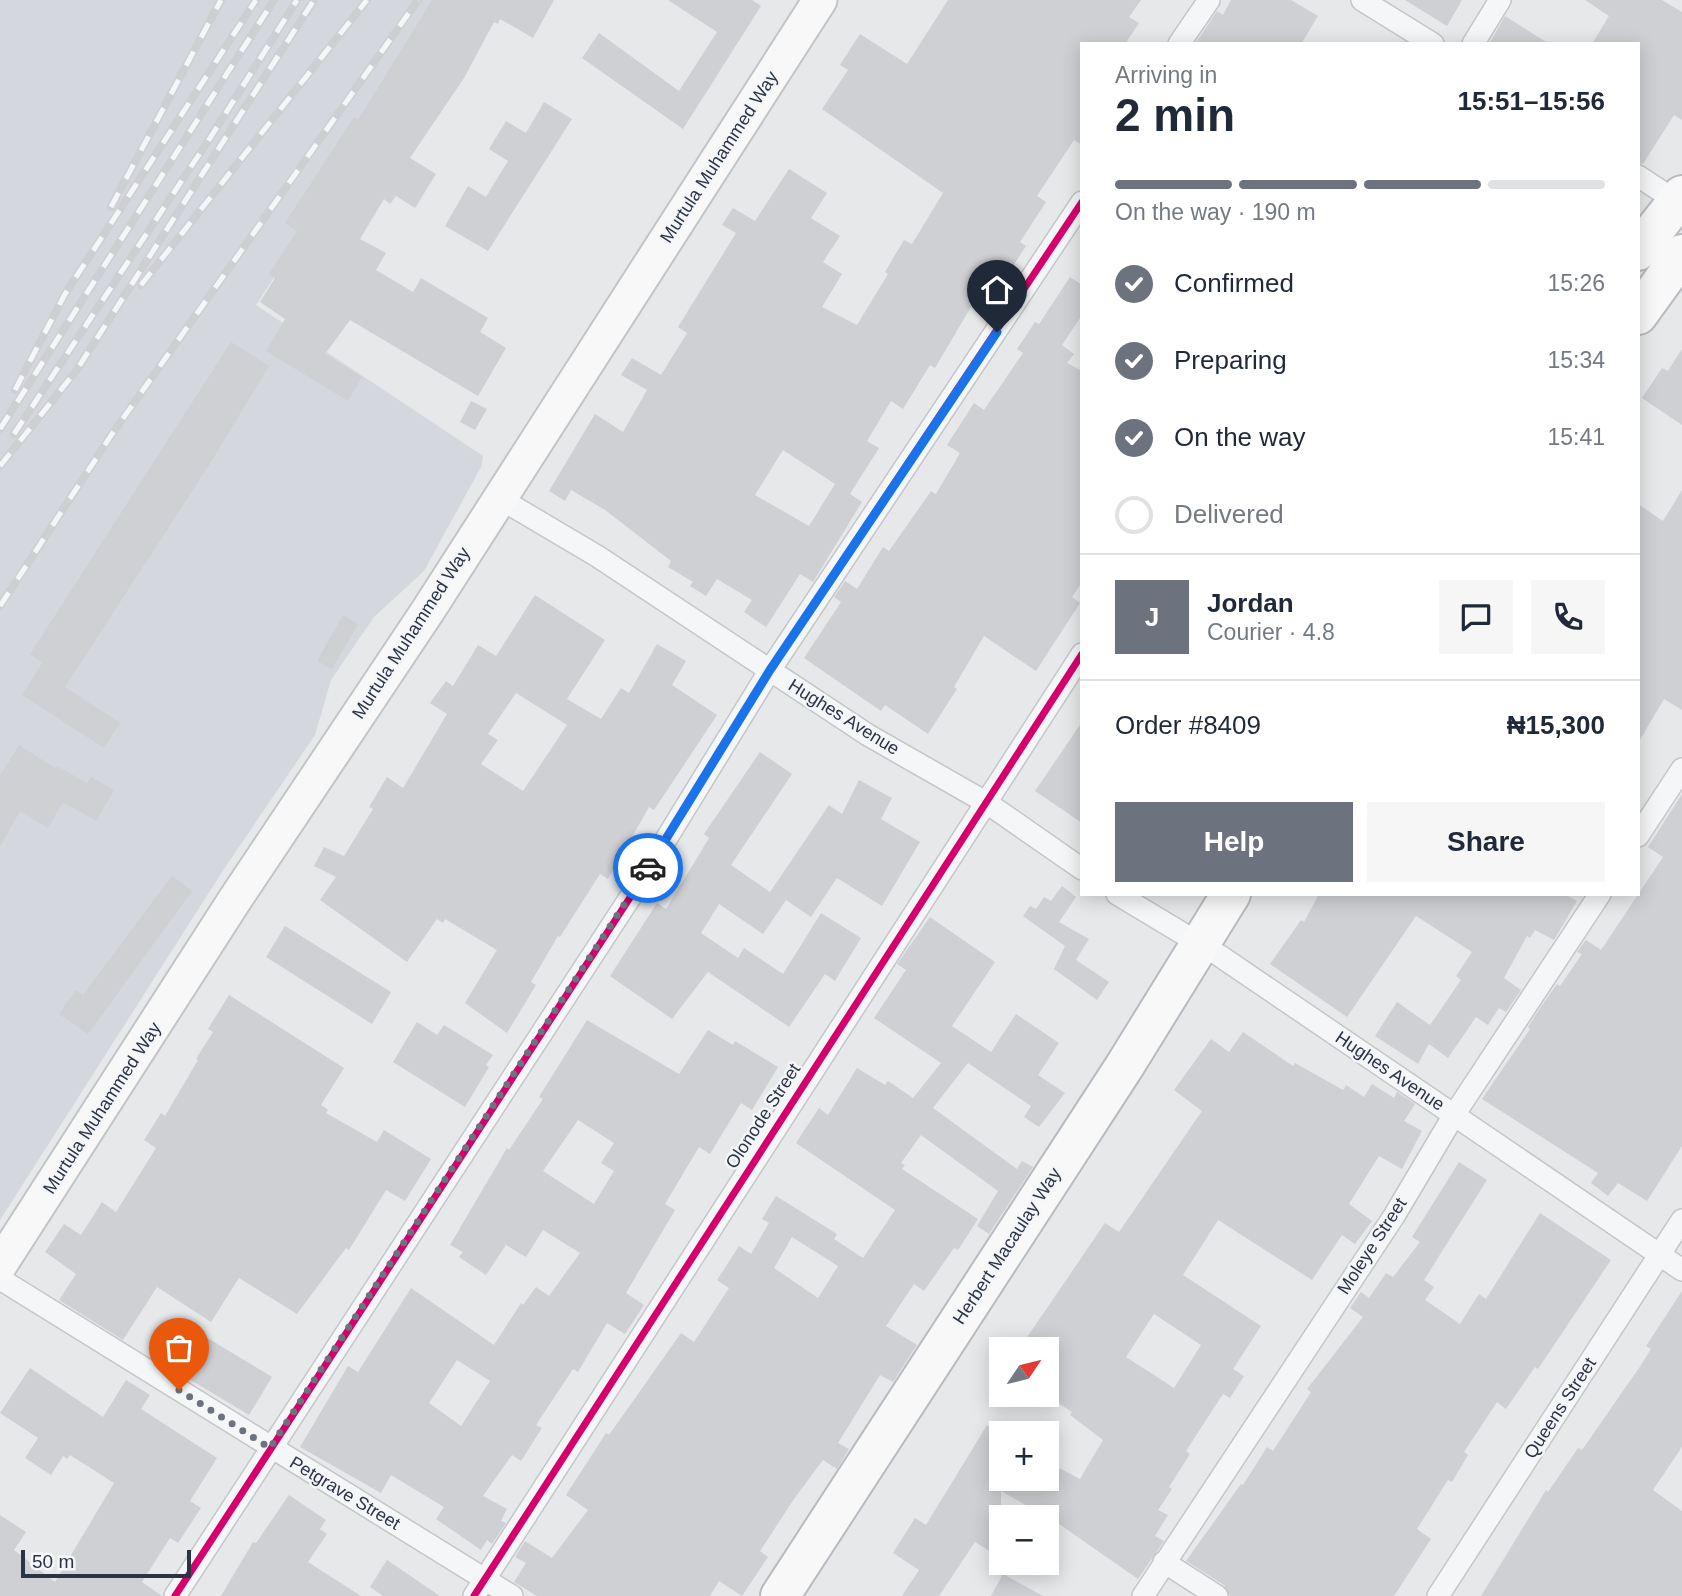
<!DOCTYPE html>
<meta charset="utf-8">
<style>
:root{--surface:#fff;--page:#f6f6f7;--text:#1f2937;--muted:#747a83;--line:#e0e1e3;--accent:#6c737f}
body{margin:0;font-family:Helvetica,sans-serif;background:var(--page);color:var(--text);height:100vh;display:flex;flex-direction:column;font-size:26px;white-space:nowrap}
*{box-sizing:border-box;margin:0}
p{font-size:23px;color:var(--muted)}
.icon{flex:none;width:38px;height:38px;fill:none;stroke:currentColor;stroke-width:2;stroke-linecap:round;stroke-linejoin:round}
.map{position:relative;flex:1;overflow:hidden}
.panel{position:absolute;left:1080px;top:42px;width:560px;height:854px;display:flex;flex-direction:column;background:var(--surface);border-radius:0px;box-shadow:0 4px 18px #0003}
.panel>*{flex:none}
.needle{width:46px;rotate:55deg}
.buttons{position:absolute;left:989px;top:1337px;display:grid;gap:14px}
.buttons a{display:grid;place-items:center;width:70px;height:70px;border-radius:0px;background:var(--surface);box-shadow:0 4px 18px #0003;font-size:35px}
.scale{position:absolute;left:21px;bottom:18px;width:170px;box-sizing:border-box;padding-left:7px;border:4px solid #2b3445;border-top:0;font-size:19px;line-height:24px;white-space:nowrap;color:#2b3445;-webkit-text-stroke:5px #f4f6f9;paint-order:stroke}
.pin{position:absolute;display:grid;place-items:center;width:60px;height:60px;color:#fff;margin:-72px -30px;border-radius:50% 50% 50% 0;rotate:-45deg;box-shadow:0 0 7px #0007}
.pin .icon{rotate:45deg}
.courier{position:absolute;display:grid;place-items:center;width:70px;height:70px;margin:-35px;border:5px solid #1a73e8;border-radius:50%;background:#fff;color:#222;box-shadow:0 2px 9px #0007}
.summary em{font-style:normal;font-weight:700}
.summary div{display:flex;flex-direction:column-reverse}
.summary{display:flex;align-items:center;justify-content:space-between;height:119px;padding:0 35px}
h1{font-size:46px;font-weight:700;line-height:52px}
.bar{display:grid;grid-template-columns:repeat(4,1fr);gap:10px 7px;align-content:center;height:84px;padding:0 35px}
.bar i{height:9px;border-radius:5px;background:var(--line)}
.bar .selected{background:var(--accent)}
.bar p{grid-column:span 4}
.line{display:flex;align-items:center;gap:18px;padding:0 35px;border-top:2px solid var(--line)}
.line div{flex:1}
.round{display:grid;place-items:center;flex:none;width:74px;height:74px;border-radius:0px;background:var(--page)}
ol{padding:0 35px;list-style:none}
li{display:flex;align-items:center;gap:21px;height:77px}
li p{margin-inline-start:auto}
li .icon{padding:7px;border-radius:50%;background:var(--accent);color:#fff;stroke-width:4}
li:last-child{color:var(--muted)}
li i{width:38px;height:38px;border:4px solid var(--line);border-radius:50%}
.primary-button{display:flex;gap:14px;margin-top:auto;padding:14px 35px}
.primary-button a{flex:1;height:80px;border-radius:0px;background:var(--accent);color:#fff;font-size:28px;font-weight:700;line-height:80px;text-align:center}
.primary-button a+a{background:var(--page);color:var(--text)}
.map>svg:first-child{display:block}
</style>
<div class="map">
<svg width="1682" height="1596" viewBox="0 0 1682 1596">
<rect width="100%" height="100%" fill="#e6e8ea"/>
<path fill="#d4d7dd" d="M0 0H455L256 305 483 456 481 467 424 571 374 617 331 680 315 735 224 869 0 1220Z"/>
<g fill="#ced0d3" fill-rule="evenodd">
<path d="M432 0H554L533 38 500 19 498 24 494 22 464 78 410 158 436 174 415 208 396 196 390 204 384 199 360 239 386 253 376 270 413 292 421 278 488 318 480 332 506 348 478 396 350 320 325 354 362 377 348 401 266 351 285 319 260 302 275 278 269 274 297 231 285 223 354 117 358 120Z"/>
<path d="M668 0H752L761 6 683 129 582 58 599 33 679 91 717 32Z"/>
<path d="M948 0H1141L1129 17 1139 23 1125 44H1082V145L1074 140 1037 196 1046 202 1020 242 1026 246 1003 281 991 273 935 368 930 365 903 409 891 401 867 441 879 448 850 494 862 502 813 582 800 574 766 627 744 612 752 600 717 579 706 596 690 586 693 582 668 567 671 561 605 510 571 490 565 501 549 491 595 414 623 432 647 390 621 375 632 358 661 375 687 333 678 327 736 233 722 225 733 208 755 221 789 169 827 193 811 218 840 236 823 262 842 274 822 307 857 325 888 274 885 272 904 240 912 244 943 193 822 109 848 70 840 65 860 34 907 64ZM783 450 835 484 809 526 755 495Z"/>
<path d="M1231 0H1291L1318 16 1301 44H1195L1217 11 1223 15Z"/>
<path d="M1405 0H1462L1447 26Z"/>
<path d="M1585 0H1662L1682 12V120L1674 115 1643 164 1638 163V44H1592L1609 16Z"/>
<path d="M1505 16 1549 44H1489Z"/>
<path d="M544 102 572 119 488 251 445 226 468 186 486 197 508 161 489 149 506 121 526 133Z"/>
<path d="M1070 277 1082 285V315L1062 345 1074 354 1067 363 1082 371V582L1072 597 1080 603 1036 671 984 636 954 687 957 689 928 734 885 705 881 711 804 658 841 602 834 597 845 581 857 589 883 547 889 551 931 491 936 494 960 453 947 445 974 403 984 410 1023 353 1017 349 1035 322 1039 324Z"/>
<path d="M231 342 269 366 211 462 65 687 120 723 104 748 22 695 42 663 30 654Z"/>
<path d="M1682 349V425L1642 398 1662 368 1668 371Z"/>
<path d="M471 401 487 409 475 430 460 422Z"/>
<path d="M1682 490V710L1664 699 1638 743V504L1663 521Z"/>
<path d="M535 595 605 640 567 699 601 719 621 688 629 693 657 644 686 661 672 685 717 715 654 810 649 807 608 879 600 874 560 937 558 936 531 982 536 985 507 1033 465 1003 497 950 445 919 443 923 437 919 407 962 320 900 336 877 314 866 324 847 344 856 373 809 369 807 387 777 403 788 447 714 430 703 446 681 453 686 478 645 496 656ZM516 693 567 725 523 791 481 764 498 740 488 734Z"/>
<path d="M343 615 358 624 332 669 317 661Z"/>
<path d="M1082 722V823L1035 791Z"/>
<path d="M19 745 55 768 57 766 87 783 91 777 114 790 96 821 63 802 48 828 20 811 0 847V776Z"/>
<path d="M760 752 792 774 731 865 770 892 829 805 842 814 859 780 892 798 881 819 920 842 882 906 837 878 811 917 786 900 763 934 719 904 701 933 738 958 744 948 783 974 821 913 861 938 835 981 825 974 789 1027 708 972 672 1019 610 976 657 903 666 909 709 838 704 834Z"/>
<path d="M1682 794V1146L1647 1201 1618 1183 1608 1196 1591 1183 1598 1173 1482 1099 1530 1029 1528 1027 1542 1005 1557 984 1560 986 1582 954 1577 952 1586 940 1601 950 1663 857 1648 847Z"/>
<path d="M172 876 192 891 88 1034 59 1014 76 990 83 995Z"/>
<path d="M1062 886 1076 897 1059 922 1089 939 1076 960 1109 982 1097 1000 1054 969 1065 946 1023 916 1030 906 1036 909 1044 897 1051 901Z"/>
<path d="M1319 894H1564L1577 901 1554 940 1535 930 1530 938 1527 936 1504 978 1521 990 1506 1012 1499 1008 1488 1025 1476 1017 1448 1058 1429 1044 1418 1064 1375 1036 1397 1002 1430 1025 1461 980 1456 976 1472 952 1416 916 1347 1017 1270 964 1301 920 1304 922Z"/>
<path d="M930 917 995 962 952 1026 991 1052 1016 1014 1059 1043 1038 1075 1065 1093 1039 1127 1024 1117 1031 1106 968 1063 933 1108 1017 1169 1022 1161 1033 1167 989 1234 977 1226 998 1191 921 1135 901 1163 905 1165 902 1169 978 1219 958 1250 954 1248 924 1291 914 1284 886 1326 917 1345 893 1382 880 1375 838 1443 849 1449 837 1469 823 1460 794 1499 760 1551 768 1557 742 1596 719 1581 710 1596H537L514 1582 526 1563 515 1557 525 1541 552 1558 588 1510 566 1495 606 1433 609 1435 681 1333 694 1342 729 1288 717 1280 739 1246 751 1254 769 1223 762 1219 776 1196 837 1234 834 1239 863 1258 895 1210 796 1143 819 1108 828 1115 857 1068 885 1085 888 1081 913 1098 941 1063 874 1018 906 970 897 964ZM792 1237 838 1266 818 1298 774 1268Z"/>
<path d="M285 926 391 992 372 1024 266 957Z"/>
<path d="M229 995 344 1068 321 1105 328 1110 326 1113 377 1142 384 1130 431 1159 405 1201 386 1190 349 1250 346 1248 297 1314 239 1278 211 1322 157 1287 123 1340 59 1300 76 1274 45 1252 64 1224 81 1235 102 1202 116 1212 156 1148 144 1140 161 1113 165 1116 198 1060 196 1059 213 1032 208 1029Z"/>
<path d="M587 1020 679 1074 708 1030 733 1045 735 1041 778 1067 752 1110 741 1103 710 1154 699 1147 665 1204 675 1210 626 1293 644 1305 625 1334 607 1323 578 1372 573 1369 536 1425 542 1428 521 1461 512 1455 483 1496 507 1509 501 1521 506 1523 492 1544 487 1540 481 1550 436 1519 444 1507 391 1475 381 1493 300 1447 348 1366 358 1372 411 1288 494 1345 521 1303 523 1305 536 1287 549 1296 580 1253 543 1230 526 1257 506 1245 486 1275 459 1257 463 1252 450 1245 507 1148 509 1150 543 1099 539 1097ZM578 1120 614 1143 601 1163 614 1171 594 1204 543 1171ZM457 1360 490 1381 461 1426 429 1403Z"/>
<path d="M417 1022 437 1035 444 1025 493 1055 486 1065 489 1067 465 1107 393 1062Z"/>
<path d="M1243 1032 1293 1066 1295 1063 1343 1090 1346 1085 1364 1097 1372 1084 1394 1098 1397 1092 1415 1104 1404 1121 1422 1131 1402 1169 1379 1156 1349 1204 1372 1221 1355 1244 1342 1235 1312 1280 1218 1220 1183 1275 1261 1326 1233 1369 1244 1376 1230 1398 1223 1394 1186 1451 1190 1454 1169 1487 1172 1489 1158 1510 1168 1515 1155 1536 1164 1541 1138 1579 1059 1524 1001 1491V1558L975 1542 939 1596H902L919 1570 893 1553 915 1518 926 1525 987 1425 1001 1434V1479H1046V1461L1080 1479 1103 1440 1070 1415 1072 1412 1046 1395V1349H1019L1105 1223 1119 1232 1202 1111 1174 1090 1211 1039 1229 1052ZM1154 1314 1201 1345 1174 1388 1126 1357Z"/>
<path d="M1459 1162 1487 1180 1424 1280 1434 1287 1425 1300 1460 1324 1479 1294 1486 1299 1540 1213 1611 1260 1538 1369 1535 1367 1506 1409 1497 1402 1464 1452 1468 1455 1452 1482 1448 1480 1417 1529 1431 1539 1394 1596H1230L1224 1585 1186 1561 1241 1484 1243 1485 1267 1447 1273 1451 1311 1392 1307 1389 1363 1317 1350 1308 1361 1292 1369 1298 1386 1273 1393 1277 1420 1242 1412 1237Z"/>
<path d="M1682 1291V1447L1653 1490 1682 1511V1596H1481L1546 1490 1548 1492 1578 1448 1582 1450 1639 1368 1651 1349 1646 1346Z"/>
<path d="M196 1331 272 1377 249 1415 174 1370Z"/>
<path d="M30 1368 103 1417 126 1380 150 1395 141 1409 217 1458 190 1501 201 1508 178 1543 170 1538 142 1582 162 1596H0V1515L26 1532 14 1550 55 1582 114 1483 70 1455 67 1459 63 1456 51 1475 25 1458 38 1438 0 1413Z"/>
<path d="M289 1495 326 1520 320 1529 327 1534 308 1562 361 1596H221L253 1542 256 1543Z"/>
<path d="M387 1560 440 1596H383L370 1587Z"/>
<path d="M1003 1574 1043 1596H991Z"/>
</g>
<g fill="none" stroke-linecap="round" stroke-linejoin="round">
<defs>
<g id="street">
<path d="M1362 0 1433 44"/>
<path d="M1179 44 1209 0"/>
<path d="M1473 44 1500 0"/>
<path d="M1638 176 1676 201"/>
<path d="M499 498 597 556 868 735 987 803 1082 869"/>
<path d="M1638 836 1682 769"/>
<path d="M1117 894 1220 956 1682 1270"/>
<path d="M0 1279 512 1596"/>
<path d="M1164 1562 1217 1596"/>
<path d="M175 1596 633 893 770 670 1082 202"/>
<path d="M474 1596 1082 654"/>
<path d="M1143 1596 1394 1216 1454 1115 1600 894"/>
<path d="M1438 1596 1682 1220"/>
</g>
<path id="primary" d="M0 1265 234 901 427 612 820 0"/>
<g id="highway">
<path d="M1638 251 1682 195"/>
<path d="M1638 315 1682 254"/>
<path d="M780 1596 1124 1067 1231 894"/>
</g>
</defs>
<use href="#street" stroke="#c4c6c8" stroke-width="24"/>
<use href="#primary" stroke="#c2c5c8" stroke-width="37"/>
<use href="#highway" stroke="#b8bbbf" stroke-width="42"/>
<use href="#street" stroke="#f5f6f7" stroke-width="21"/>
<use href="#primary" stroke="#f8f8f8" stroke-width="33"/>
<use href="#highway" stroke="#f8f8f8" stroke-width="38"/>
<defs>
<g id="rail">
<path d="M111 207 221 0"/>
<path d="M141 285 367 0"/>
<path d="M15 390 65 294 256 0"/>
<path d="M0 429 274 0"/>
<path d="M14 434 212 135 297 0"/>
<path d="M0 466 76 371 314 0"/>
<path d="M0 606 112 434 418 0"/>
</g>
</defs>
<use href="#rail" stroke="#cecfd2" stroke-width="8"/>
<use href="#rail" stroke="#f4f6f9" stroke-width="5" stroke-dasharray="16" stroke-linecap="butt"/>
<defs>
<g id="cycleway">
<path d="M175 1596 633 893 770 670 1082 202"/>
<path d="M474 1596 1082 654"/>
</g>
</defs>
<use href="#cycleway" stroke="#f4f6f9" stroke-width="11"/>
<use href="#cycleway" stroke="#d6006c" stroke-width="7"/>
</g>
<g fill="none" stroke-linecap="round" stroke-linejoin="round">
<path stroke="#6c737f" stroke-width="7" stroke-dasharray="0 12.6" d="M179 1390 270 1448 648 868"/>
<path stroke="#1a73e8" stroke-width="9" d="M648 868 770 670 997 332"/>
</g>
<g text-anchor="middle" stroke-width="5" stroke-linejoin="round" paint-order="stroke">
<g font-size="18" fill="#2b3445" stroke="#f4f6f9">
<text transform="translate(719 157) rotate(-57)" y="6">Murtula Muhammed Way</text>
<text transform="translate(411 633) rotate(-57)" y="6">Murtula Muhammed Way</text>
<text transform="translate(844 717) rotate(32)" y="6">Hughes Avenue</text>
<text transform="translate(1390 1071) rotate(34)" y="6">Hughes Avenue</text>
<text transform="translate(102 1108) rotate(-57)" y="6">Murtula Muhammed Way</text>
<text transform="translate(763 1116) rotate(-57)" y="6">Olonode Street</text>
<text transform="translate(1007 1246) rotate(-57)" y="6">Herbert Macaulay Way</text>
<text transform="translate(1372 1246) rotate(-57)" y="6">Moleye Street</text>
<text transform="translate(1560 1408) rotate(-57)" y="6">Queens Street</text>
<text transform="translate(345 1493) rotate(31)" y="6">Petgrave Street</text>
</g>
</g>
</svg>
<div class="buttons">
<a><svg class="needle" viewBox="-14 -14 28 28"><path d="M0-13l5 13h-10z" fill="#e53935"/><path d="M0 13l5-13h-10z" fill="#747a83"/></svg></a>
<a>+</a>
<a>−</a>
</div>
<div class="scale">50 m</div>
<div class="pin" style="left:179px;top:1390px;background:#ea580c"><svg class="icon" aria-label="bag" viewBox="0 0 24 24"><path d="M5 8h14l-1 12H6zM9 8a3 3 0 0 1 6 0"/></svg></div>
<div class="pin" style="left:997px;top:332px;background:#1f2937"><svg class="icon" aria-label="home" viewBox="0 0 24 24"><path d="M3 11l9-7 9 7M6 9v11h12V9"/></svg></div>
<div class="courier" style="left:648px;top:868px"><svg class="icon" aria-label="car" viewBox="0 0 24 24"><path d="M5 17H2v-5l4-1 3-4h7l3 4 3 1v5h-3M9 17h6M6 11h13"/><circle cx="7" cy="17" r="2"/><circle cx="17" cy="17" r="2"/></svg></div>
<section class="panel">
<div class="summary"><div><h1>2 min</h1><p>Arriving in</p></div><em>15:51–15:56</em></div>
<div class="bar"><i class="selected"></i><i class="selected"></i><i class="selected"></i><i></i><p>On the way · 190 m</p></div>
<ol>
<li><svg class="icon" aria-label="check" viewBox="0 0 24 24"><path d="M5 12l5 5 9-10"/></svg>Confirmed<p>15:26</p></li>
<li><svg class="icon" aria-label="check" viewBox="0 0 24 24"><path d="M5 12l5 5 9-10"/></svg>Preparing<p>15:34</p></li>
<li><svg class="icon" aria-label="check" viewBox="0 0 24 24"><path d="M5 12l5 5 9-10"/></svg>On the way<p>15:41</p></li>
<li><i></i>Delivered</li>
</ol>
<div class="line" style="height:126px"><b class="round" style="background:var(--accent);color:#fff">J</b><div><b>Jordan</b><p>Courier · 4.8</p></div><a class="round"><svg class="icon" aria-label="chat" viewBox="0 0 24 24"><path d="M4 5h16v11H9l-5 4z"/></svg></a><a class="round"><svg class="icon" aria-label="phone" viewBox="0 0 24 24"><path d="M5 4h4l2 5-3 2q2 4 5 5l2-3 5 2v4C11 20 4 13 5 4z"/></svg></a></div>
<div class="line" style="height:91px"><div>Order #8409</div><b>₦15,300</b></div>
<div class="primary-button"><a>Help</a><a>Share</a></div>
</section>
</div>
